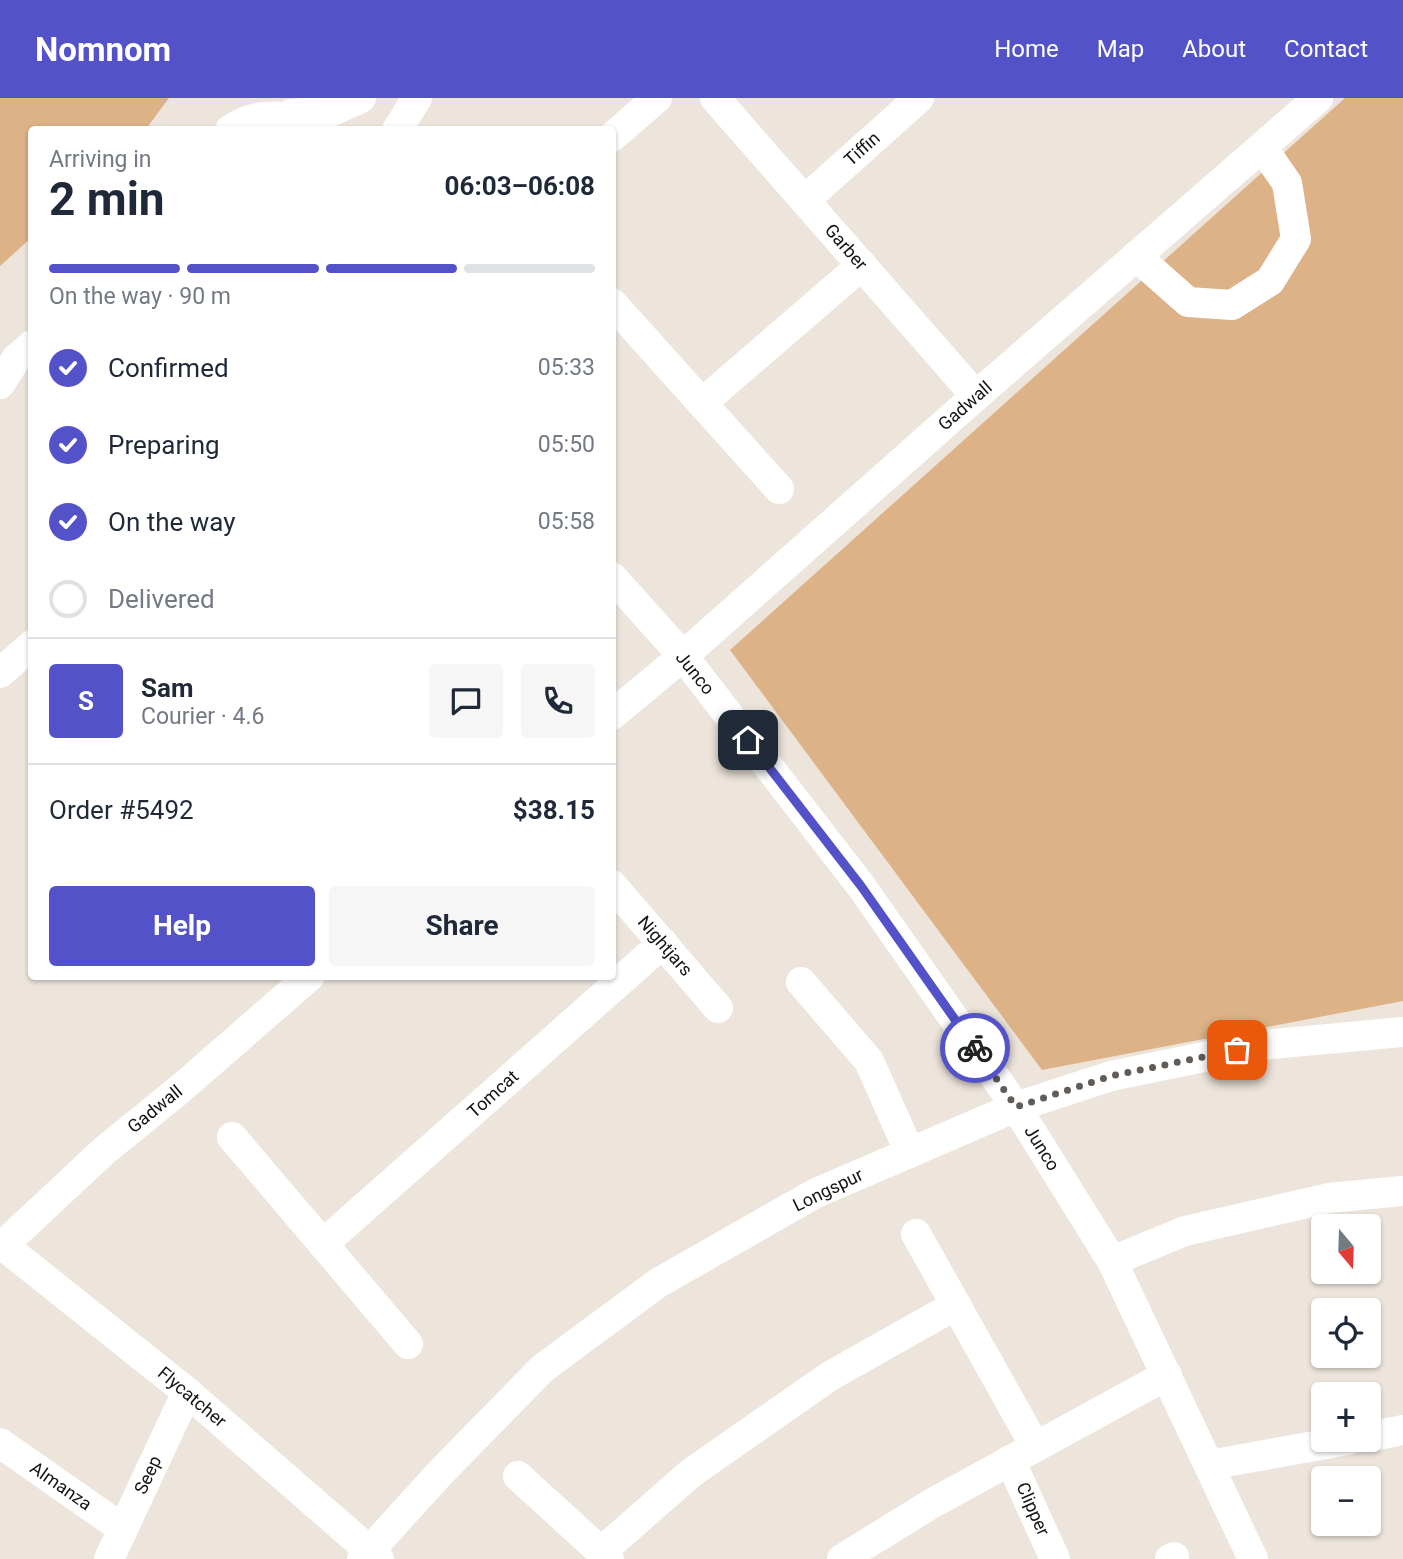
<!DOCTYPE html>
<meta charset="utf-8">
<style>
:root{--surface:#fff;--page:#f6f6f7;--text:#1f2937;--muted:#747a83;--line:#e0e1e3;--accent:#5352c9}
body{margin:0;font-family:Roboto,sans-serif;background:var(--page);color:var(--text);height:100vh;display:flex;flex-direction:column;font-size:26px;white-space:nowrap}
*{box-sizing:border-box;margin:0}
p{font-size:23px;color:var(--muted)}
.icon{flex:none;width:38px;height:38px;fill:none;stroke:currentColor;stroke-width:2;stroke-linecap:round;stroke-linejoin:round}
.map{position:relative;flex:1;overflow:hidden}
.details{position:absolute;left:28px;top:28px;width:588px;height:854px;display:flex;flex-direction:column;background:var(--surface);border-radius:7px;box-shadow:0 2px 5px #0004}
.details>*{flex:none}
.needle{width:46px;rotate:161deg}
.fabs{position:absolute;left:1311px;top:1116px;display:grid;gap:14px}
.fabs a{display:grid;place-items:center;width:70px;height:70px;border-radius:7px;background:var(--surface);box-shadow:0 2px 5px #0004;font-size:35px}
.pin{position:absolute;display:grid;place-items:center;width:60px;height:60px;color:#fff;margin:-30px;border-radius:14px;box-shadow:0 4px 10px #0006}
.courier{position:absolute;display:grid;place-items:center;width:70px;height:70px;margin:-35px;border:5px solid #5352c9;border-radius:50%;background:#fff;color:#222;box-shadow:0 2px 9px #0007}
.head em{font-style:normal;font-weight:700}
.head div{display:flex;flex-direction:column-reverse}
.head{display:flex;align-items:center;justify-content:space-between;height:119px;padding:0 21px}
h1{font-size:46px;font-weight:700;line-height:52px}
.bar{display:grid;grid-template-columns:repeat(4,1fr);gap:10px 7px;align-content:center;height:84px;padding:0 21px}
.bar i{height:9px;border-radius:5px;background:var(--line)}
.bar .selected{background:var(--accent)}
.bar p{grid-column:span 4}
.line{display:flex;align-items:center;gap:18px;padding:0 21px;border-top:2px solid var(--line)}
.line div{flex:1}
.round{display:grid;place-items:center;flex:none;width:74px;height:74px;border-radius:7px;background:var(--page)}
ol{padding:0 21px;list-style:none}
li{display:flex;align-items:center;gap:21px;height:77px}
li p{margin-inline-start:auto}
li .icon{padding:7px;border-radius:50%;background:var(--accent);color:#fff;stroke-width:4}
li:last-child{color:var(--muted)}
li i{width:38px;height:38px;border:4px solid var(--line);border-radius:50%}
.primary-button{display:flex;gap:14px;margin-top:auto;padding:14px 21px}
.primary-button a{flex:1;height:80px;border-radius:7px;background:var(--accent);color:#fff;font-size:28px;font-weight:700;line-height:80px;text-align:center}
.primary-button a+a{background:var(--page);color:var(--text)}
header{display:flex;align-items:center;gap:42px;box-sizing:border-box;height:98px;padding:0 35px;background:var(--accent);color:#fff}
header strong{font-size:33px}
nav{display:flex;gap:38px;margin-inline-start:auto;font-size:24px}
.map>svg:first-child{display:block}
</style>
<header>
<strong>Nomnom</strong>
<nav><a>Home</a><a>Map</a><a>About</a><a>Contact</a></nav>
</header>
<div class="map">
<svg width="1403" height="1461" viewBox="0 0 1403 1461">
<rect width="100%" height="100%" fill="#ede5dc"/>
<g fill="#dcb286">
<path d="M0 0H169L146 31 32 32 31 140 0 168Z"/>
<path d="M1345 0H1403V903L1042 972 730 552Z"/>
</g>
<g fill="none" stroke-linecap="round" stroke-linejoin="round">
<g stroke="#fff" stroke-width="30">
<path d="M715 0 976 298"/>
<path d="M291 16 332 13 361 0"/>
<path d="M230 32C257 12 294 16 322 32"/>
<path d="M397 32 417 0"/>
<path d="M612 39 657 0"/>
<path d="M805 102 919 0"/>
<path d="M1136 158 1188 204 1232 207 1270 183 1296 141 1287 85 1262 49"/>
<path d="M612 205 779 391"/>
<path d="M0 286 16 261 32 247"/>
<path d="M702 305 862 167"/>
<path d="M612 479 683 558 861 788 1016 1009 1112 1163 1253 1461"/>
<path d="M0 575 32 547"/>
<path d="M612 617 683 558 976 298 1318 0"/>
<path d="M612 787 718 910"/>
<path d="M801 884 869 963 910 1055"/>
<path d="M232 1039 408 1246"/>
<path d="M916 1136 1035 1348"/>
<path d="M0 1145 187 1294 379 1461"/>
<path d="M323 1146 663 845"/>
<path d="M0 1150 105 1052 179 992 310 878"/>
<path d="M1112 1163 1185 1133 1329 1100 1403 1093"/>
<path d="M1368 1339 1403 1332"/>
<path d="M0 1345 123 1431"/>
<path d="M1010 1362 1055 1461"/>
<path d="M1209 1367 1348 1342"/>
<path d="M518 1378 609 1461"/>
<path d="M601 1454 691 1375 830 1278 956 1207"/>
<path d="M109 1461 187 1294"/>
<path d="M362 1461 441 1374 543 1270 658 1185 816 1095 1016 1009 1111 978 1262 947 1403 934"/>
<path d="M842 1461 931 1406 1167 1277"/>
<path d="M1170 1461 1174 1459"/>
</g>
</g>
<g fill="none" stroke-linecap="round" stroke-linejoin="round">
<path stroke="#615c58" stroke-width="7" stroke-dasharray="0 12.6" d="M975 950 1016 1009 1111 978 1237 952"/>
<path stroke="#5352c9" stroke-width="9" d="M748 642 861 788 975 950"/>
</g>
<g text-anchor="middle" stroke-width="5" stroke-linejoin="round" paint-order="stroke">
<g font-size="18" fill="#161311" stroke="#fff">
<text transform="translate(862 51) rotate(-42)" y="6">Tiffin</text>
<text transform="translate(846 149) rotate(49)" y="6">Garber</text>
<text transform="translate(965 308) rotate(-41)" y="6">Gadwall</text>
<text transform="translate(695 575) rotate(51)" y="6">Junco</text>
<text transform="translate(665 848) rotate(49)" y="6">Nightjars</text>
<text transform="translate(493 996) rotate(-42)" y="6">Tomcat</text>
<text transform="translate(155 1011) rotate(-39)" y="6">Gadwall</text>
<text transform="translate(1042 1050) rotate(58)" y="6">Junco</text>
<text transform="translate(828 1092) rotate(-26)" y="6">Longspur</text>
<text transform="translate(192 1299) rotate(40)" y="6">Flycatcher</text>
<text transform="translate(148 1377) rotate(-65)" y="6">Seep</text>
<text transform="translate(61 1388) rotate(35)" y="6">Almanza</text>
<text transform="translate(1033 1411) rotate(66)" y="6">Clipper</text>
</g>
</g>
</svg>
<div class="fabs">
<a><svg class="needle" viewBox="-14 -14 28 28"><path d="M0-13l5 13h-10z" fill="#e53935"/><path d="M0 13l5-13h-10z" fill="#747a83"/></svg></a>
<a><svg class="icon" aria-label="locate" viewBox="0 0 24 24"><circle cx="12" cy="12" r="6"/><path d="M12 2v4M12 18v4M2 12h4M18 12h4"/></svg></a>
<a>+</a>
<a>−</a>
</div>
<div class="pin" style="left:1237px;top:952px;background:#ea580c"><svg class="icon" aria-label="bag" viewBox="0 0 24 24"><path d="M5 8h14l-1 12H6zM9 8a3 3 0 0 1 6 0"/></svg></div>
<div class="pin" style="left:748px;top:642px;background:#1f2937"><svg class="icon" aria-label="home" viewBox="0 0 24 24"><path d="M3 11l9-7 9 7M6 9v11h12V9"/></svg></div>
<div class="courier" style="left:975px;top:950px"><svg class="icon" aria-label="bike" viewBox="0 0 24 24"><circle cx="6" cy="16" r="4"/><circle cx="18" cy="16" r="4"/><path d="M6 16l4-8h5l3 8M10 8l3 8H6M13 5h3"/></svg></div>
<section class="details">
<div class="head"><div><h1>2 min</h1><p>Arriving in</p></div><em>06:03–06:08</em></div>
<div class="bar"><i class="selected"></i><i class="selected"></i><i class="selected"></i><i></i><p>On the way · 90 m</p></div>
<ol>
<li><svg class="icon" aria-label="check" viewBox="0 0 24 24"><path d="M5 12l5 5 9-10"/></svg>Confirmed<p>05:33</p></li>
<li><svg class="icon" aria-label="check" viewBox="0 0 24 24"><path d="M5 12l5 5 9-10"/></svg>Preparing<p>05:50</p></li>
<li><svg class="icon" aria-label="check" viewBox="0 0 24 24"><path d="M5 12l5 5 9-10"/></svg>On the way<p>05:58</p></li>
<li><i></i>Delivered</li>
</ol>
<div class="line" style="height:126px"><b class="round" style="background:var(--accent);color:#fff">S</b><div><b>Sam</b><p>Courier · 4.6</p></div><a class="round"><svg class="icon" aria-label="chat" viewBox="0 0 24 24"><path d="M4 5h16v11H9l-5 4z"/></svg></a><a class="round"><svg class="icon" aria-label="phone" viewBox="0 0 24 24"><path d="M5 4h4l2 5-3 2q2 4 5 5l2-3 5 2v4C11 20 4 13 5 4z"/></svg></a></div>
<div class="line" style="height:91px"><div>Order #5492</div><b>$38.15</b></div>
<div class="primary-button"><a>Help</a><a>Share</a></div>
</section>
</div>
